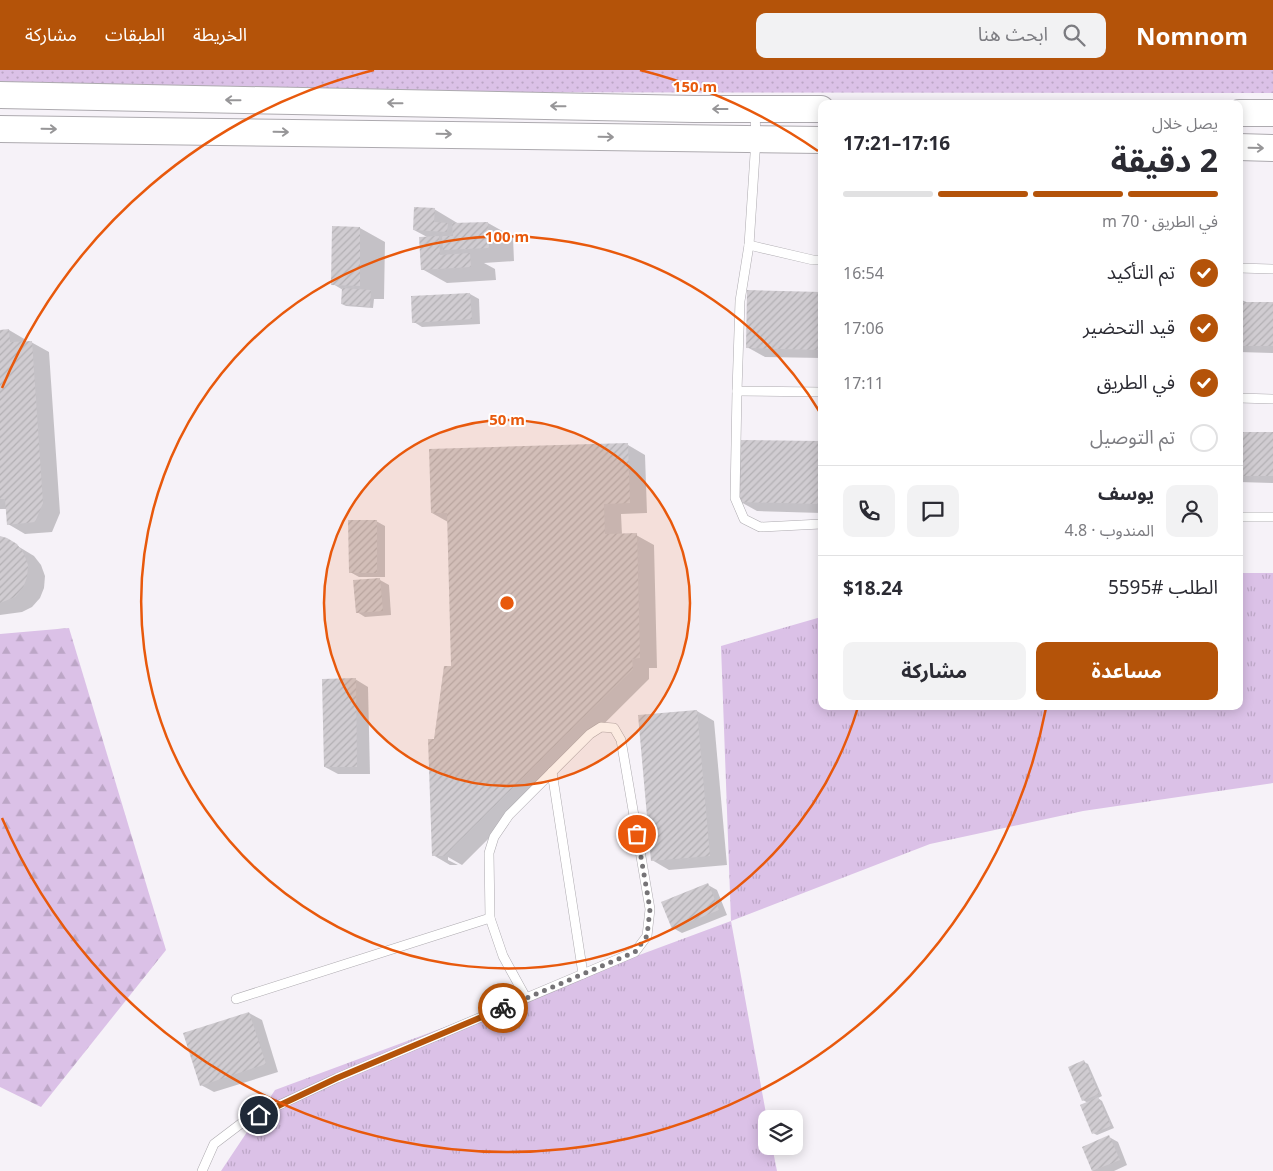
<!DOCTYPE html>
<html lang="ar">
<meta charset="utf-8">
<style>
:root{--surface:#fff;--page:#f2f2f3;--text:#2b2b33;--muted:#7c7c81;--line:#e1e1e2;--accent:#b45309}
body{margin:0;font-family:"Noto Sans","Noto Sans Arabic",sans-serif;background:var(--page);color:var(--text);direction:rtl;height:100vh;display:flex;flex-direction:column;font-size:19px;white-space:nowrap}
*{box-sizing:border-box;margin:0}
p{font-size:16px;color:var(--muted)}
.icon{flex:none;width:28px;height:28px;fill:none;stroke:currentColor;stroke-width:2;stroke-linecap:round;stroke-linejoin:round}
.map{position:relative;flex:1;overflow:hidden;direction:ltr}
.details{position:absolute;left:818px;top:30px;width:425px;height:610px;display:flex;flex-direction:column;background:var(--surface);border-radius:10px;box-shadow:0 2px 12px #0003;direction:rtl}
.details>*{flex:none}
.controls{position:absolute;left:758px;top:1040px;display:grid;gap:10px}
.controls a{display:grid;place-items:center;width:45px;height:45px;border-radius:10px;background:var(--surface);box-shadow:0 2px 12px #0003;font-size:25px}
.pin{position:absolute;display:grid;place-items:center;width:42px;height:42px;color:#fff;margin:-21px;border:2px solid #fff;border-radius:50%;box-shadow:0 1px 5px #0007}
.courier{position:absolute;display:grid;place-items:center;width:50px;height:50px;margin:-25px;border:4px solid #b45309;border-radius:50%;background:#fff;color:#222;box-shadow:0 1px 6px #0007}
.head em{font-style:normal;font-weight:700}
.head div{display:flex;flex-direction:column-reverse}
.head{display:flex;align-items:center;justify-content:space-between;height:85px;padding:0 25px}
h1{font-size:32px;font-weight:700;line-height:38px}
.bar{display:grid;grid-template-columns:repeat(4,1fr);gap:8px 5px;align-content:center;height:60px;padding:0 25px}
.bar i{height:6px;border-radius:4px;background:var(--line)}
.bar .selected{background:var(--accent)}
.bar p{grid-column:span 4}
.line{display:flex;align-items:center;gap:12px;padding:0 25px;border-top:1px solid var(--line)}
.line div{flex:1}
.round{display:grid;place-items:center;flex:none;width:52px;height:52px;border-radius:10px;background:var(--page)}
ol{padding:0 25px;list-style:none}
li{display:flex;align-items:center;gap:15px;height:55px}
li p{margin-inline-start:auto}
li .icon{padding:5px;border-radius:50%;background:var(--accent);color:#fff;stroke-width:4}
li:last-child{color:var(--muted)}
li i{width:28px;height:28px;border:2px solid var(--line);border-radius:50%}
.cta{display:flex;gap:10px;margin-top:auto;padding:10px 25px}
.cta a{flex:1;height:58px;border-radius:10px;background:var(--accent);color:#fff;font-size:20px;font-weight:700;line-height:58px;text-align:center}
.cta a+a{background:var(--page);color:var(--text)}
header{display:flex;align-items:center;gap:30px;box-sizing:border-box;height:70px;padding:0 25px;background:var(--accent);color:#fff}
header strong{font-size:24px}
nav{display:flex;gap:28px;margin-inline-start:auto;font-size:18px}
.search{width:350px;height:45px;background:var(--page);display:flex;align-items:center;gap:12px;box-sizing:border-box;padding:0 18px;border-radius:10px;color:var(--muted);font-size:19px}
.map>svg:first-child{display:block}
</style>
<header>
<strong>Nomnom</strong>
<div class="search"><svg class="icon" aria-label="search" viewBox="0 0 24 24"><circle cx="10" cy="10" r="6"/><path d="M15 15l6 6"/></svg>ابحث هنا</div>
<nav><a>الخريطة</a><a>الطبقات</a><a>مشاركة</a></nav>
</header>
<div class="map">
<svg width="1273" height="1101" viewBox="0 0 1273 1101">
<defs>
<pattern id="grass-tufts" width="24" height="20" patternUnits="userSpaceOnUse" patternTransform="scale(1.25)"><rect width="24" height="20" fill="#dbc1e7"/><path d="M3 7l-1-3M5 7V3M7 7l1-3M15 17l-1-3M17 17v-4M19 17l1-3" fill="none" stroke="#bca6c6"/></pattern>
<pattern id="forest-firs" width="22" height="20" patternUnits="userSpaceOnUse" patternTransform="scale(1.25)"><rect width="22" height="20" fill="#dbc1e7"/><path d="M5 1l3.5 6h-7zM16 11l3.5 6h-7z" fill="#bca6c6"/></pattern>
<pattern id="park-dots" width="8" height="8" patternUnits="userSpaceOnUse" patternTransform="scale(1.25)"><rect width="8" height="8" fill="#dbc1e7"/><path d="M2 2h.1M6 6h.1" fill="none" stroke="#bca6c6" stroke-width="1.8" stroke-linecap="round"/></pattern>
<pattern id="building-hatch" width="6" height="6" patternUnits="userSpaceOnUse" patternTransform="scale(1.25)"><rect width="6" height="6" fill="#d0ccd1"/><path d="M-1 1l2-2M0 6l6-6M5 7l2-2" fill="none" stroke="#b3b0b4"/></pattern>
</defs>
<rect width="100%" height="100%" fill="#f6f2f8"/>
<path fill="url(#grass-tufts)" d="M1239 503H1273V713L1083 741 930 774 731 851 767 1049 766 1076H772L777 1101H221L275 1020 731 851 721 576 821 547V636H1239Z"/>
<path fill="url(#forest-firs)" d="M69 558 166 880 41 1037 0 1017V564Z"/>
<path fill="url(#park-dots)" d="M0 0H1273V23L311 22 0 18Z"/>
<g fill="#0003">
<path d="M434 139 459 154 488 153 513 167 514 191 484 193 495 199 496 210 447 213 422 199 429 168 414 160Z"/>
<path d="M333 158H360L385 172 384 229H374L373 238 346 236 342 234 343 220 333 214Z"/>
<path d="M748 221 821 223V288L765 287 747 277Z"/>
<path d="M470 224 479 229 480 254 422 257 414 252 412 227Z"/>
<path d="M1239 229 1249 233 1273 234V283L1239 282Z"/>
<path d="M9 260 26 270V272H31L49 282 60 443 52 462 25 464 8 454 7 439H0V261Z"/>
<path d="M1239 363H1273V413L1239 412Z"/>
<path d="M740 371 821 373V443L757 441 739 431Z"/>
<path d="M628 375 645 385 647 443 621 444 622 465H636L654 475 657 598H649V609L462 795 448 787V790L458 795H450L433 785 436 670 453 597 448 452 432 443Z"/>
<path d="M376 451 385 456V507H359L350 502Z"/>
<path d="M0 468 6 469 34 486 41 495 45 506 44 518 40 528 32 537 22 542 0 545Z"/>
<path d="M380 510 389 515 391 545 365 547 357 542Z"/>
<path d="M355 609 368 617 370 704H338L325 697Z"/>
<path d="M697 641 714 651 727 795 669 800 652 790Z"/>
<path d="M708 815 717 820 727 845 682 863 673 858Z"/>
<path d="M249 943 262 950 278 1002 214 1022 201 1015Z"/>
<path d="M1084 992 1088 994 1102 1026 1098 1028 1102 1031 1114 1058 1097 1065 1093 1063 1088 1033 1083 1030 1070 998Z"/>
<path d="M1109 1067 1118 1072 1127 1095 1114 1101H1093L1083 1077Z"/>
</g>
<g fill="url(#building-hatch)">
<path d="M414 137 435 138 434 152 448 153 447 162 413 160Z"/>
<path d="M488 152 489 178 443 180 442 166H453L452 153Z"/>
<path d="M332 156 360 157V216L331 215Z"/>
<path d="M439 166 440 185 470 183 471 197 421 200 419 167Z"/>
<path d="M342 218 371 220 370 237 341 234Z"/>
<path d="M747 220 821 222V280L746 278Z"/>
<path d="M470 223 472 249 412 253 411 226Z"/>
<path d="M1239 228H1242L1241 232H1273V276H1239Z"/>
<path d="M9 259 10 272 32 271 43 433 35 452 7 455 5 429H0V260Z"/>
<rect x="1239" y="362" width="34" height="44"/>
<path d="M739 370 821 371V434L738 432Z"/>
<path d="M628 373 630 433 604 434 605 464 637 463 640 588 632 589 633 599 444 786H432L428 669H434L444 596H451L447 443H431L429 379Z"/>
<path d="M348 450H377V503H349Z"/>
<path d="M0 466 7 468 17 474 24 484 28 495 27 507 23 518 15 527 0 533Z"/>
<path d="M380 508 383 541 356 543 353 510Z"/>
<path d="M356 608 357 697H324L322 609Z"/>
<path d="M697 640 710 786 651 791 638 645Z"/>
<path d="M708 813 719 840 672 859 661 832Z"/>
<path d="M249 942 266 994 200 1016 183 963Z"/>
<path d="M1084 990 1099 1024 1082 1031 1068 997Z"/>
<path d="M1098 1027 1111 1056 1092 1064 1080 1035Z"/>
<path d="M1109 1065 1120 1090 1092 1101 1082 1077Z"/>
</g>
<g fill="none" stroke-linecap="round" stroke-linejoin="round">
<defs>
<g id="lane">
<path d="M755 42 756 69 749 175 740 231 737 321 821 322"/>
<path d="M749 175 813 190H821"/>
<path d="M1239 198 1273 199"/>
<path d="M737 321 735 428 744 449 760 457 821 454"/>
<path d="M1239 328 1273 329"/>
<path d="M1239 447H1273"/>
<path d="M552 702 583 904"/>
<path d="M236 929 490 848"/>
<path d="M202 1101 214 1074 243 1052 337 1008 635 882 647 866 650 839 621 670 614 658 601 657 590 664 509 745 494 767 489 783 490 848 503 886 526 928"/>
</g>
<g id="secondary">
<path d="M0 25 694 39H821"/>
<path d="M1239 43H1273"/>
<path d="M0 59 821 70"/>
<path d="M1239 77 1273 78"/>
</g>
</defs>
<use href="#lane" stroke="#adaaaf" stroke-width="10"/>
<use href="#secondary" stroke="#adaaaf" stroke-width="28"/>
<use href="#lane" stroke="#fff" stroke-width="9"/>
<use href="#secondary" stroke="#fff" stroke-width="26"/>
</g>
<defs><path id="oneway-shaft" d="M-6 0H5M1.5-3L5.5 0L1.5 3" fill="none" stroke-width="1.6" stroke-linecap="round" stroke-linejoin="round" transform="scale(1.25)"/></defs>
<g stroke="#979698">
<use href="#oneway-shaft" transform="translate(233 30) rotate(-179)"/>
<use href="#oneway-shaft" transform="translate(395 33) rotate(-179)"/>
<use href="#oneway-shaft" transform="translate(558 36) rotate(-179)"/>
<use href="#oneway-shaft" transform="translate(720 39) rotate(-180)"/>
<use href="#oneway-shaft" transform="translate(49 59) rotate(1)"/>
<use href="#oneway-shaft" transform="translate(281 62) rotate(1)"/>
<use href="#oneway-shaft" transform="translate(444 64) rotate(1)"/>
<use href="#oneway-shaft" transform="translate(606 67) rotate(1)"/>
<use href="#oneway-shaft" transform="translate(1256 78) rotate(1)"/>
</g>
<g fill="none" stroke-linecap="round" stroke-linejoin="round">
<path stroke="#757376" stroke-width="5" stroke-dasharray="0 9" d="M503 938 635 882 647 866 650 839 637 764"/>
<path stroke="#b45309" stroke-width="6" d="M259 1045 337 1008 503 938"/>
</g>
<circle cx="507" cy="533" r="183" fill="#e8590c" fill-opacity=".12"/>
<g fill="none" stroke="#e8590c" stroke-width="2.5">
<circle cx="507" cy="533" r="183"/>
<path d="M858 637A366 366 0 1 1 821 344"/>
<path d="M1046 638A549 549 0 0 1 2 748M2 318A549 549 0 0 1 374 0M640 0A549 549 0 0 1 818 81"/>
</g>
<circle cx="507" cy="533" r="8" fill="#e8590c" stroke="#fff" stroke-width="2.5"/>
<g font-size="15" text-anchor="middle" font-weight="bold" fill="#e8590c" stroke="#fff" stroke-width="4" stroke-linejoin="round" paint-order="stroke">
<text x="695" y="22">150 m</text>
<text x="507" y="172">100 m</text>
<text x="507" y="355">50 m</text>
</g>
</svg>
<div class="controls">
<a><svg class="icon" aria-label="layers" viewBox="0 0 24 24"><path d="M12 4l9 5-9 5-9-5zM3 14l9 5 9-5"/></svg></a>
</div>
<div class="pin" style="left:637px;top:764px;background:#ea580c"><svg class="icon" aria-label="bag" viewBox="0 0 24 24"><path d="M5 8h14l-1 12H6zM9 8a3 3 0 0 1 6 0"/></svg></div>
<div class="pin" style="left:259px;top:1045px;background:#1f2937"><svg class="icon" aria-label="home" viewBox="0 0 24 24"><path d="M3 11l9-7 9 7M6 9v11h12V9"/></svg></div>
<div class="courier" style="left:503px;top:938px"><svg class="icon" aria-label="bike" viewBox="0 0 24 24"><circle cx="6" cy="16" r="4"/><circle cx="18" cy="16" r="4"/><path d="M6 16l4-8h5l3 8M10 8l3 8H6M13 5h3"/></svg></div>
<section class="details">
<div class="head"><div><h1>2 دقيقة</h1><p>يصل خلال</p></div><em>17:16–17:21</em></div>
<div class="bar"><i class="selected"></i><i class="selected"></i><i class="selected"></i><i></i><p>في الطريق · 70 m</p></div>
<ol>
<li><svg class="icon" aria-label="check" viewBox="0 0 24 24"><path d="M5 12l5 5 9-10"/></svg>تم التأكيد<p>16:54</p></li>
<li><svg class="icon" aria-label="check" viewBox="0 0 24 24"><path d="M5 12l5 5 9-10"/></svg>قيد التحضير<p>17:06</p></li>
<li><svg class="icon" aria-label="check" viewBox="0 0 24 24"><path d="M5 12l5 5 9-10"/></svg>في الطريق<p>17:11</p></li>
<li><i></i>تم التوصيل</li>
</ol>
<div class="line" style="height:90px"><a class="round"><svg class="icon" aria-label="person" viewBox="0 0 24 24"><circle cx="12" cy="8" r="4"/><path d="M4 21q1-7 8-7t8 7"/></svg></a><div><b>يوسف</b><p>المندوب · 4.8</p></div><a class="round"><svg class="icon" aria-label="chat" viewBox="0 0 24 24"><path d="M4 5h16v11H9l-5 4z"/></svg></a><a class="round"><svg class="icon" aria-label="phone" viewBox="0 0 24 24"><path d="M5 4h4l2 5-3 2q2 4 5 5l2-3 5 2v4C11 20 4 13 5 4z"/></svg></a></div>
<div class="line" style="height:65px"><div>الطلب #5595</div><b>$18.24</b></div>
<div class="cta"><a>مساعدة</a><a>مشاركة</a></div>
</section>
</div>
